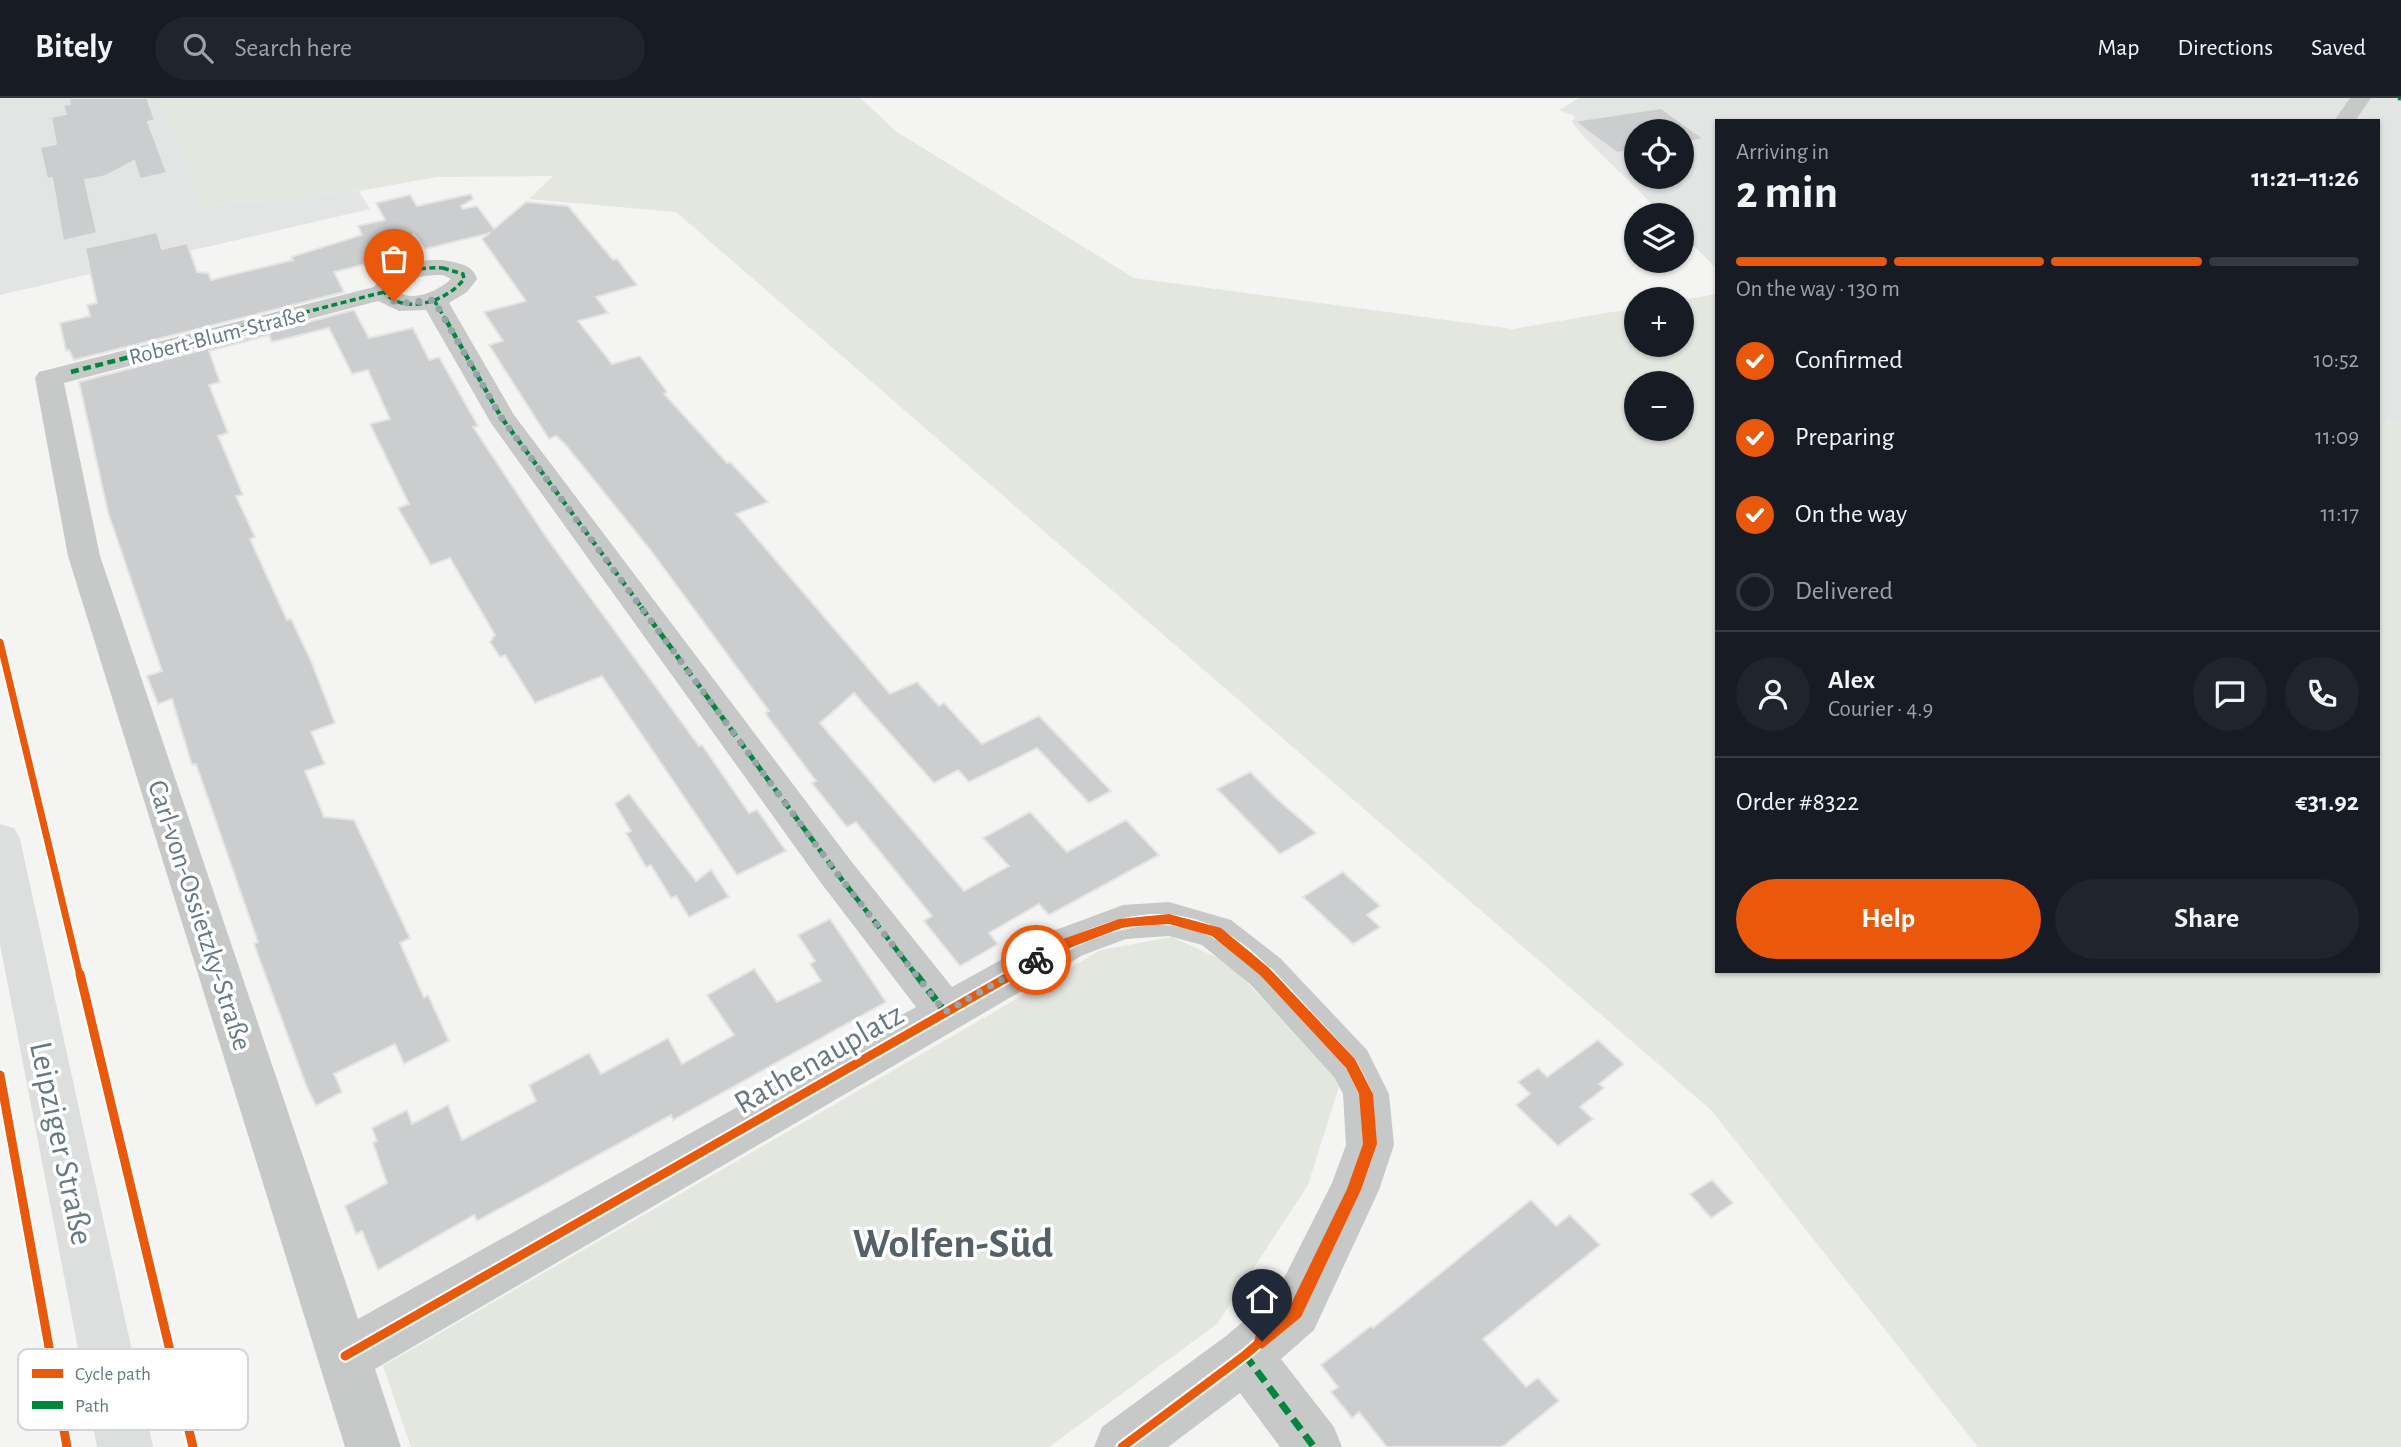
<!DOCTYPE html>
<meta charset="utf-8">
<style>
:root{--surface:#171b24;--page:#20242c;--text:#f1f3f6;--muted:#9ea1a6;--line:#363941;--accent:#ea580c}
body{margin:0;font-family:"Alegreya Sans",sans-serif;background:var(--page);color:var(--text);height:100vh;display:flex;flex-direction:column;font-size:26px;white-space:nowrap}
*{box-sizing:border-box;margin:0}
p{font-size:23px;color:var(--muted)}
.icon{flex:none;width:38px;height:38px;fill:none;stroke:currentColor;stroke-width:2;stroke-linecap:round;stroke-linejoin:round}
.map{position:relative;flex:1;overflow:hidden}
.panel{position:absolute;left:1715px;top:21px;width:665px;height:854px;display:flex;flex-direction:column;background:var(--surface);border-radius:0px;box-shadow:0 2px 5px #0004}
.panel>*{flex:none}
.controls{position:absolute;left:1624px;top:21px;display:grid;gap:14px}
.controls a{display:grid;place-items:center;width:70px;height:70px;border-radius:50%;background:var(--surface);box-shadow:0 2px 5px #0004;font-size:35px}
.pin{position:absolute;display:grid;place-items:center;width:60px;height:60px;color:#fff;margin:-72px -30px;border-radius:50% 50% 50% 0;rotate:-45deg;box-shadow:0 0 7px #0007}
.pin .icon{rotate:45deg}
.courier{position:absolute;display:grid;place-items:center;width:70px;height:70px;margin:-35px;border:5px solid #ea580c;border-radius:50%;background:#fff;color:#222;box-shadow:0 2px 9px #0007}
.overview em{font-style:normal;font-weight:700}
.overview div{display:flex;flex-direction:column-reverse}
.overview{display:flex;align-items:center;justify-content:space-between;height:119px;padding:0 21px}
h1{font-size:46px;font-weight:700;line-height:52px}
.bar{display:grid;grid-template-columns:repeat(4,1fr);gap:10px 7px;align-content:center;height:84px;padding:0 21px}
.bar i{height:9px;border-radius:5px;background:var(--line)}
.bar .current{background:var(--accent)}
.bar p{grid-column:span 4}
.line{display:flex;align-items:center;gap:18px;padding:0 21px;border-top:2px solid var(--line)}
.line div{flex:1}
.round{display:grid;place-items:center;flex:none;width:74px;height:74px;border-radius:37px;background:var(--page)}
ol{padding:0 21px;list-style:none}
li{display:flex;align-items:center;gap:21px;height:77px}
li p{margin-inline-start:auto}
li .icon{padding:7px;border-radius:50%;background:var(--accent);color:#fff;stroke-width:4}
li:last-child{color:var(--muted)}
li i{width:38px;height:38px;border:4px solid var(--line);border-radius:50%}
.button{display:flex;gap:14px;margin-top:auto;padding:14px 21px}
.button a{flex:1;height:80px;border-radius:42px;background:var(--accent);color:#fff;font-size:28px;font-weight:700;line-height:80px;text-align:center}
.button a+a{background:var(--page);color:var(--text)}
header{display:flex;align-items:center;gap:42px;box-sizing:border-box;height:98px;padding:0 35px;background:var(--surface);border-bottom:2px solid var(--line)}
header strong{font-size:33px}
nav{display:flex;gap:38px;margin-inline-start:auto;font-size:24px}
.search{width:490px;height:63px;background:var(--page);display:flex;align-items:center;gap:18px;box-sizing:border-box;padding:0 24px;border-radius:38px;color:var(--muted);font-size:26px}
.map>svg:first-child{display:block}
</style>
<header>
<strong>Bitely</strong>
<div class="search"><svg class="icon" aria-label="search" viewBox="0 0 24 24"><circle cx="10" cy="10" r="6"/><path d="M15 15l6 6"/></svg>Search here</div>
<nav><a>Map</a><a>Directions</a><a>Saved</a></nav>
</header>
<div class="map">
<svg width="2401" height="1349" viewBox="0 0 2401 1349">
<rect width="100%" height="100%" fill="#f4f4f3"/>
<g fill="#e3e5e4" fill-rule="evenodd">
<path d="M0 0H158L205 108 359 93 370 111 0 197Z"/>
<path d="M1579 0H2401V325L2378 322V23H1717V171L1682 136V117H1663L1582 37 1572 24 1575 18 1559 12ZM1636 33H1682V79H1636Z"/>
</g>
<g fill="#e4e6e0" fill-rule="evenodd">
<path d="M158 0H860L897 34 1134 180 1513 231 1636 210V247H1682V202L1717 196V873H2378V322L2401 325V1349H1978L1711 1012 676 114 529 101 553 78 437 79 359 93 204 108ZM1636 285H1682V331H1636Z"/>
<path d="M1172 839 1227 864 1341 982 1308 1087 1217 1226 1049 1349H411L383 1268 1101 852Z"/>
</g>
<g fill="#cbcdce" stroke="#e4e4e3" stroke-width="2">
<path d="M69 0H147L155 22 148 24 167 75 140 81 134 63 106 78 85 82 97 135 63 143 52 80 47 81 40 49 56 46 51 19 66 16 63 7 70 6Z"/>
<path d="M1661 10 1704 41 1682 45V33H1636V52L1617 55 1574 23Z"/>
<path d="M471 96 473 101 461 108 463 111 477 108 494 131 526 104 568 108 613 162 617 161 637 187 596 199 608 215 578 223 612 266 640 258 667 294 664 296 727 365 730 364 768 404 736 416 890 596 917 584 939 608 944 605 982 646 1039 618 1111 693 1089 705 1037 650 969 684 958 672 934 685 854 595 820 625 964 793 1009 768 983 740 1030 714 1067 754 1126 722 1159 757 1049 817 1039 806 989 835 998 846 960 868 924 823 932 818 856 724 847 729 812 685 816 683 765 615 769 613 649 450 565 346 556 338 549 341 489 247 503 243 484 214 526 203 482 141 490 135 425 151 414 136 389 151 393 159 334 174 344 194 74 262 69 252 66 253 60 225 90 218 87 207 97 205 85 150 157 134 162 151 187 145 197 174 208 175 211 182 293 162 291 159 362 137 358 128 385 122 376 105 410 97 417 108Z"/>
<path d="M354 212 369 240 413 230 429 262 439 259 478 328 473 329 546 439 699 648 702 647 749 715 757 712 786 753 737 777 602 578 535 605 505 557 500 559 490 544 495 537 450 460 431 467 398 410 409 406 370 326 390 321 368 272 352 276 329 230 272 244 269 237 209 253 220 284 209 287 228 335 218 338 243 397 236 398 255 439 250 441 287 522 291 521 311 563 335 625 311 634 325 666 305 673 324 719 354 722 410 840 400 845 424 900 428 897 449 943 404 966 395 946 360 963 334 976 342 994 316 1008 306 987 254 846 258 844 196 666 192 667 172 601 158 606 147 578 162 573 108 414 79 284Z"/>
<path d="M1250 674 1276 700 1316 735 1280 756 1217 691Z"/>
<path d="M629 696 696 783 711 772 729 799 689 819 676 798 671 800 651 767 646 769 626 735 631 733 615 706Z"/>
<path d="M1343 774 1380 808 1367 817 1380 829 1353 846 1303 799Z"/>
<path d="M830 821 886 904 673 1022 671 1017 477 1123 474 1117 378 1172 362 1133 356 1136 345 1108 387 1085 373 1045 377 1043 372 1030 407 1012 412 1026 448 1007 462 1042 536 1003 529 987 589 955 601 976 668 940 682 966 734 937 707 897 754 871 777 904 821 883 810 866 815 863 798 837Z"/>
<path d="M1598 942 1624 966 1599 986 1604 990 1580 1009 1593 1021 1558 1048 1516 1007 1530 996 1518 984 1538 970 1547 979Z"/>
<path d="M1712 1082 1733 1105 1711 1120 1690 1096Z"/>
<path d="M1531 1102 1556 1128 1570 1117 1600 1147 1483 1241 1526 1289 1538 1280 1559 1303 1502 1349H1387L1359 1314 1352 1320 1331 1294 1338 1289 1321 1267 1371 1228 1373 1230Z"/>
</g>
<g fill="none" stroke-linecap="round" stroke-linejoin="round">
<g fill="#c7c9c8" fill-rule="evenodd">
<path d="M2350 0H2371L2355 23H2334Z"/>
<path d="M443 162C457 165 473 166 477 181L467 194 449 205 514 317 851 763 952 889 1053 833 1123 807 1169 804 1231 822 1280 860 1367 952 1389 996 1394 1047 1379 1092 1314 1232 1281 1261 1334 1329 1342 1349H1280L1240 1295 1168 1349H1094L1102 1329 1226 1238 1276 1196 1332 1085 1346 1047 1343 996 1335 980 1250 886 1202 847 1169 838 1126 841 1083 857 375 1271 401 1349H345L68 458 35 280 39 274 374 189C389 166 418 161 443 162ZM443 177 451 181C438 193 413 205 397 193 409 178 425 177 443 177ZM378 203 399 213 426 212 491 325 821 785 916 909 358 1221 100 458 64 285Z"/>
</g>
<path fill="#dddede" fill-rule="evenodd" d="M0 726 14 730 20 741 153 1349H97L0 846Z"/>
<g stroke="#00873e" stroke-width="3.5" stroke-dasharray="6 3.5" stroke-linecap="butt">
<path d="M2398 0 2401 1"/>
<path d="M443 170 463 176 464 181C448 203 404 218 384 194 396 172 420 169 443 170Z"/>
<path d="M434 202 447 224"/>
<path d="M267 224 384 194"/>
</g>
<g stroke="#00873e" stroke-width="4.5" stroke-dasharray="8 4.5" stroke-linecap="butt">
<path d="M446 222 501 319 642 510"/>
<path d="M71 274 274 222"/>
</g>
<path stroke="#00873e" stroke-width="5" stroke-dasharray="10 5" stroke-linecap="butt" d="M641 509 836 774 917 878"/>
<g stroke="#00873e" stroke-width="7" stroke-dasharray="13 7" stroke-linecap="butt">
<path d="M916 876 945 914"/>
<path d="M1245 1257 1314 1349"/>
</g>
<defs>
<g id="cycleway-far1">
<path d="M0 544 80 878"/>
<path d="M1010 878C1104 824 1183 784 1270 878"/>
</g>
<g id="cycleway">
<path d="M80 876 193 1349"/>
<path d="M0 977 67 1349"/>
<path d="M345 1258 1013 876"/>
<path d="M1122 1349 1245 1257 1295 1214 1354 1092 1370 1047 1366 996 1351 966 1268 876"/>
</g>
</defs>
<use href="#cycleway-far1" stroke="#fff" stroke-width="11"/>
<use href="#cycleway" stroke="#fff" stroke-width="13"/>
<use href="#cycleway-far1" stroke="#e8590c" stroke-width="7"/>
<use href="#cycleway" stroke="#e8590c" stroke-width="9"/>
</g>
<path fill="#ea580c" d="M1169 816 1221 830 1269 870 1355 961 1373 996 1377 1046 1361 1092 1301 1219 1262 1251 1256 1248 1254 1243 1256 1237 1290 1208 1347 1091 1363 1046 1359 996 1346 970 1260 877 1212 838 1169 826 1124 829 1072 849 1041 866 1036 868 1030 862 1063 841 1119 821Z"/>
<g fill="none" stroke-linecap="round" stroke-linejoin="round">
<path stroke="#98a4a9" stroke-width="7" stroke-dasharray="0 12.6" d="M394 203 405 205 434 202 501 319 836 774 945 914 1036 862"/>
</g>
<g text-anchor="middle" stroke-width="7" stroke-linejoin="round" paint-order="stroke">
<g font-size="23" fill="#667981" stroke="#fff">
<text transform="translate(217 237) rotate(-14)" y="8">Robert-Blum-Straße</text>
</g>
<g font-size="28" fill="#667981" stroke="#fff">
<text transform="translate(201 817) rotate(72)" y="10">Carl-von-Ossietzky-Straße</text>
</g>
<g font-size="33" fill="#667981" stroke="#fff">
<text transform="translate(818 959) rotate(-30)" y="12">Rathenauplatz</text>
<text transform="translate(63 1045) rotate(78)" y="12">Leipziger Straße</text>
</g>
<g font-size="42" font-weight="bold" fill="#546167" stroke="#fff">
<text x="953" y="1159">Wolfen-Süd</text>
</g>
</g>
<rect x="18" y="1251" width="230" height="81" rx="10" fill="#fff" stroke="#d1d7d9" stroke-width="2"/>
<rect x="32" y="1271" width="31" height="9" fill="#e8590c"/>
<rect x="32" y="1303" width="31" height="8" fill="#00873e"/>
<g font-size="19" fill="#667981">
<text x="75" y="1282">Cycle path</text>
<text x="75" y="1314">Path</text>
</g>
</svg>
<div class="controls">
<a><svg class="icon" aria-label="locate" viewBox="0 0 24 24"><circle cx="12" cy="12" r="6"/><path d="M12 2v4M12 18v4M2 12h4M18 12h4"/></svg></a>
<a><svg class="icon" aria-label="layers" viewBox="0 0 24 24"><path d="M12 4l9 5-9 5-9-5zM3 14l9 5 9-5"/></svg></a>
<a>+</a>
<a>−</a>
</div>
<div class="pin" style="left:394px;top:203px;background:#ea580c"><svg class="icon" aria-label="bag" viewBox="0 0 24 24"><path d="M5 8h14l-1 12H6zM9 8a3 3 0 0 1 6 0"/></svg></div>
<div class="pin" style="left:1262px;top:1243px;background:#1f2937"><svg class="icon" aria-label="home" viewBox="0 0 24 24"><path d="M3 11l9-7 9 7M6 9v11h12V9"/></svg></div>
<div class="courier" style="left:1036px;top:862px"><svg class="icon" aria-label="bike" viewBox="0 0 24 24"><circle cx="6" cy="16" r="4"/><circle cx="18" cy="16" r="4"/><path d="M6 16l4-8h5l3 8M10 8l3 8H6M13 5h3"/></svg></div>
<section class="panel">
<div class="overview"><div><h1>2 min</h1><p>Arriving in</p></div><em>11:21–11:26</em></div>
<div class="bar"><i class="current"></i><i class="current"></i><i class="current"></i><i></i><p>On the way · 130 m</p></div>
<ol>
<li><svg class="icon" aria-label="check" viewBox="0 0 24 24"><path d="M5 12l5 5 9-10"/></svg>Confirmed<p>10:52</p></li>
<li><svg class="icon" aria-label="check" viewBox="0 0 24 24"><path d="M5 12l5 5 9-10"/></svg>Preparing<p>11:09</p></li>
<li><svg class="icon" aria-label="check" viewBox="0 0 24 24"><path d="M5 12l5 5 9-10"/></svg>On the way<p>11:17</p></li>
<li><i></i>Delivered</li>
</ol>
<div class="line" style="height:126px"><a class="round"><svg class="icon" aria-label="person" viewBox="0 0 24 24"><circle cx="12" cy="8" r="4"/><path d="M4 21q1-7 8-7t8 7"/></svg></a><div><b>Alex</b><p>Courier · 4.9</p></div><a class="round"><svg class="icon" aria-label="chat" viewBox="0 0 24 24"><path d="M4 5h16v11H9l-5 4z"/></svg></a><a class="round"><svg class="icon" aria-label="phone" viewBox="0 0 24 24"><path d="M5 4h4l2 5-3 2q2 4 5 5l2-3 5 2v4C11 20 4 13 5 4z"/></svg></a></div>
<div class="line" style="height:91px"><div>Order #8322</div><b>€31.92</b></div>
<div class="button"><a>Help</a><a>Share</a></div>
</section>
</div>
